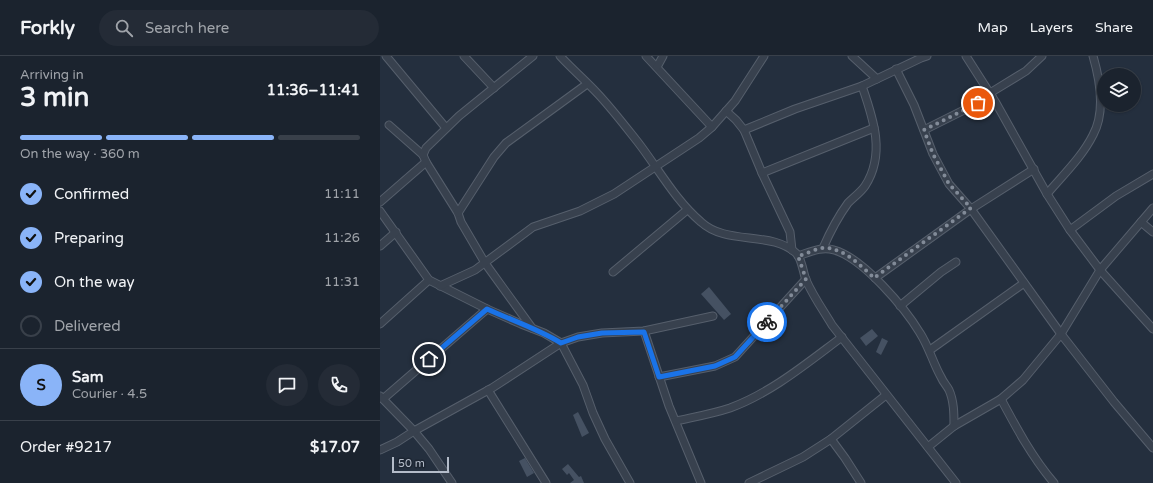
<!DOCTYPE html>
<meta charset="utf-8">
<style>
:root{--surface:#1b232e;--page:#242b36;--text:#f1f3f6;--muted:#a0a4aa;--line:#39404a;--accent:#8ab4f8}
body{margin:0;font-family:"Varela Round",sans-serif;background:var(--page);color:var(--text);height:100vh;display:flex;flex-direction:column;font-size:15px;white-space:nowrap}
*{box-sizing:border-box;margin:0}
p{font-size:13px;color:var(--muted)}
.icon{flex:none;width:22px;height:22px;fill:none;stroke:currentColor;stroke-width:2;stroke-linecap:round;stroke-linejoin:round}
.map{position:relative;flex:1;overflow:hidden}
.details{display:flex;flex-direction:column;background:var(--surface);width:380px}
.details>*{flex:none}
.fabs{position:absolute;left:717px;top:12px;display:grid;gap:8px}
.fabs a{display:grid;place-items:center;width:44px;height:44px;border-radius:50%;background:var(--surface);box-shadow:0 1px 3px #0004,0 0 0 1px var(--line);font-size:20px}
.scale{position:absolute;left:12px;bottom:10px;width:57px;box-sizing:border-box;padding-left:4px;border:2px solid #b4bcc9;border-top:0;font-size:11px;line-height:14px;white-space:nowrap;color:#b4bcc9;-webkit-text-stroke:3px #1d2633;paint-order:stroke}
.pin{position:absolute;display:grid;place-items:center;width:34px;height:34px;color:#fff;margin:-17px;border:2px solid #fff;border-radius:50%;box-shadow:0 1px 4px #0007}
.courier{position:absolute;display:grid;place-items:center;width:40px;height:40px;margin:-20px;border:3px solid #1a73e8;border-radius:50%;background:#fff;color:#222;box-shadow:0 1px 5px #0007}
.headline em{font-style:normal;font-weight:700}
.headline div{display:flex;flex-direction:column-reverse}
.headline{display:flex;align-items:center;justify-content:space-between;height:68px;padding:0 20px}
h1{font-size:26px;font-weight:700;line-height:30px}
.bar{display:grid;grid-template-columns:repeat(4,1fr);gap:6px 4px;align-content:center;height:48px;padding:0 20px}
.bar i{height:5px;border-radius:3px;background:var(--line)}
.bar .selected{background:var(--accent)}
.bar p{grid-column:span 4}
.line{display:flex;align-items:center;gap:10px;padding:0 20px;border-top:1px solid var(--line)}
.line div{flex:1}
.round{display:grid;place-items:center;flex:none;width:42px;height:42px;border-radius:21px;background:var(--page)}
ol{padding:0 20px;list-style:none}
li{display:flex;align-items:center;gap:12px;height:44px}
li p{margin-inline-start:auto}
li .icon{padding:4px;border-radius:50%;background:var(--accent);color:#111;stroke-width:4}
li:last-child{color:var(--muted)}
li i{width:22px;height:22px;border:2px solid var(--line);border-radius:50%}
header{display:flex;align-items:center;gap:24px;box-sizing:border-box;height:56px;padding:0 20px;background:var(--surface);border-bottom:1px solid var(--line)}
header strong{font-size:19px}
nav{display:flex;gap:22px;margin-inline-start:auto;font-size:14px}
.search{width:280px;height:36px;background:var(--page);display:flex;align-items:center;gap:10px;box-sizing:border-box;padding:0 14px;border-radius:22px;color:var(--muted);font-size:15px}
main{display:flex;flex:1;min-height:0}
.map>svg:first-child{display:block}
</style>
<header>
<strong>Forkly</strong>
<div class="search"><svg class="icon" aria-label="search" viewBox="0 0 24 24"><circle cx="10" cy="10" r="6"/><path d="M15 15l6 6"/></svg>Search here</div>
<nav><a>Map</a><a>Layers</a><a>Share</a></nav>
</header>
<main>
<section class="details">
<div class="headline"><div><h1>3 min</h1><p>Arriving in</p></div><em>11:36–11:41</em></div>
<div class="bar"><i class="selected"></i><i class="selected"></i><i class="selected"></i><i></i><p>On the way · 360 m</p></div>
<ol>
<li><svg class="icon" aria-label="check" viewBox="0 0 24 24"><path d="M5 12l5 5 9-10"/></svg>Confirmed<p>11:11</p></li>
<li><svg class="icon" aria-label="check" viewBox="0 0 24 24"><path d="M5 12l5 5 9-10"/></svg>Preparing<p>11:26</p></li>
<li><svg class="icon" aria-label="check" viewBox="0 0 24 24"><path d="M5 12l5 5 9-10"/></svg>On the way<p>11:31</p></li>
<li><i></i>Delivered</li>
</ol>
<div class="line" style="height:72px"><b class="round" style="background:var(--accent);color:#111">S</b><div><b>Sam</b><p>Courier · 4.5</p></div><a class="round"><svg class="icon" aria-label="chat" viewBox="0 0 24 24"><path d="M4 5h16v11H9l-5 4z"/></svg></a><a class="round"><svg class="icon" aria-label="phone" viewBox="0 0 24 24"><path d="M5 4h4l2 5-3 2q2 4 5 5l2-3 5 2v4C11 20 4 13 5 4z"/></svg></a></div>
<div class="line" style="height:52px"><div>Order #9217</div><b>$17.07</b></div>
</section>
<div class="map">
<svg width="773" height="427" viewBox="0 0 773 427">
<rect width="100%" height="100%" fill="#242f3e"/>
<g fill="#455162">
<path d="M329 231 351 258 344 264 321 238Z"/>
<path d="M492 273 498 280 486 290 480 282Z"/>
<path d="M502 282 508 285 501 299 496 296Z"/>
<path d="M198 356 209 377 202 381 193 359Z"/>
<path d="M145 402 154 417 147 421 139 405Z"/>
<path d="M188 408 199 421 201 420 204 427H190L194 424 189 417 187 419 182 413Z"/>
</g>
<g fill="none" stroke-linecap="round" stroke-linejoin="round">
<defs>
<g id="minor">
<path d="M6 0 66 72"/>
<path d="M84 0 114 32"/>
<path d="M180 0C192 13 206 25 218 38 232 53 245 70 257 85 278 112 295 144 321 166 347 190 392 174 417 198 422 204 423 216 426 224 433 240 443 254 452 269L576 427"/>
<path d="M266 0 332 71"/>
<path d="M472 0 497 23"/>
<path d="M586 0 616 47 667 138 690 174 720 214 773 273"/>
<path d="M277 11 283 0"/>
<path d="M516 13 534 49 553 98 569 128 591 153 681 278 734 346 773 392"/>
<path d="M610 37 646 15 662 0"/>
<path d="M346 55 356 64 364 74 382 117 410 176 412 194"/>
<path d="M9 69 43 99 46 106 78 157 81 166 105 207 152 272"/>
<path d="M364 74 415 53 482 30 541 2 547 0"/>
<path d="M544 74 612 40"/>
<path d="M43 99 46 92 79 60 153 0"/>
<path d="M382 117 494 72"/>
<path d="M667 138C683 119 702 101 713 79 726 55 720 24 713 0"/>
<path d="M0 146 46 106"/>
<path d="M0 155 49 224 107 253 141 268 164 277 181 287 203 329 213 357 225 383 250 427"/>
<path d="M78 157 114 101 126 87 207 28"/>
<path d="M761 166 773 176"/>
<path d="M690 174 736 140 773 118"/>
<path d="M0 190 16 176"/>
<path d="M443 192C450 176 457 162 468 147 474 141 481 136 485 130 506 98 493 62 482 30"/>
<path d="M418 200C430 196 442 190 454 194 483 202 525 252 540 277 549 291 553 307 561 321 563 326 567 330 569 334 574 345 574 358 574 370"/>
<path d="M233 216 307 154"/>
<path d="M495 222 591 153 654 113"/>
<path d="M60 230 95 214 153 171 200 155 234 138 319 82 332 71 355 45 384 0"/>
<path d="M520 250 561 216 576 206"/>
<path d="M0 268 49 224"/>
<path d="M264 275 289 350 321 427"/>
<path d="M550 294 644 227"/>
<path d="M279 321 335 310 355 301 426 223"/>
<path d="M108 334 166 427"/>
<path d="M0 340 34 375 49 393 72 427"/>
<path d="M3 343 107 253"/>
<path d="M621 343C637 373 652 401 674 427"/>
<path d="M296 365C314 361 332 358 350 352 391 337 427 307 462 281"/>
<path d="M451 383 465 402 481 427"/>
<path d="M548 391 574 370 621 343 643 324 681 278 720 214 773 152"/>
<path d="M0 394 17 386 34 375 112 332 181 287 198 281 222 277 264 275 333 260"/>
<path d="M369 427 423 401 451 383 506 339"/>
</g>
</defs>
<use href="#minor" stroke="#565f6c" stroke-width="9"/>
<use href="#minor" stroke="#38414e" stroke-width="7"/>
</g>
<g fill="none" stroke-linecap="round" stroke-linejoin="round">
<path stroke="#828b98" stroke-width="4" stroke-dasharray="0 7.2" d="M387 266 426 223 418 200C426 198 435 193 443 192 463 191 481 210 494 222L591 152 569 128 553 98 544 74 598 47"/>
<path stroke="#1a73e8" stroke-width="5" d="M49 303 107 253C131 264 158 273 181 287L198 281 222 277 264 276 279 321 335 310 355 301 387 266"/>
</g>
</svg>
<div class="fabs">
<a><svg class="icon" aria-label="layers" viewBox="0 0 24 24"><path d="M12 4l9 5-9 5-9-5zM3 14l9 5 9-5"/></svg></a>
</div>
<div class="scale">50 m</div>
<div class="pin" style="left:598px;top:47px;background:#ea580c"><svg class="icon" aria-label="bag" viewBox="0 0 24 24"><path d="M5 8h14l-1 12H6zM9 8a3 3 0 0 1 6 0"/></svg></div>
<div class="pin" style="left:49px;top:303px;background:#1f2937"><svg class="icon" aria-label="home" viewBox="0 0 24 24"><path d="M3 11l9-7 9 7M6 9v11h12V9"/></svg></div>
<div class="courier" style="left:387px;top:266px"><svg class="icon" aria-label="bike" viewBox="0 0 24 24"><circle cx="6" cy="16" r="4"/><circle cx="18" cy="16" r="4"/><path d="M6 16l4-8h5l3 8M10 8l3 8H6M13 5h3"/></svg></div>
</div>
</main>
